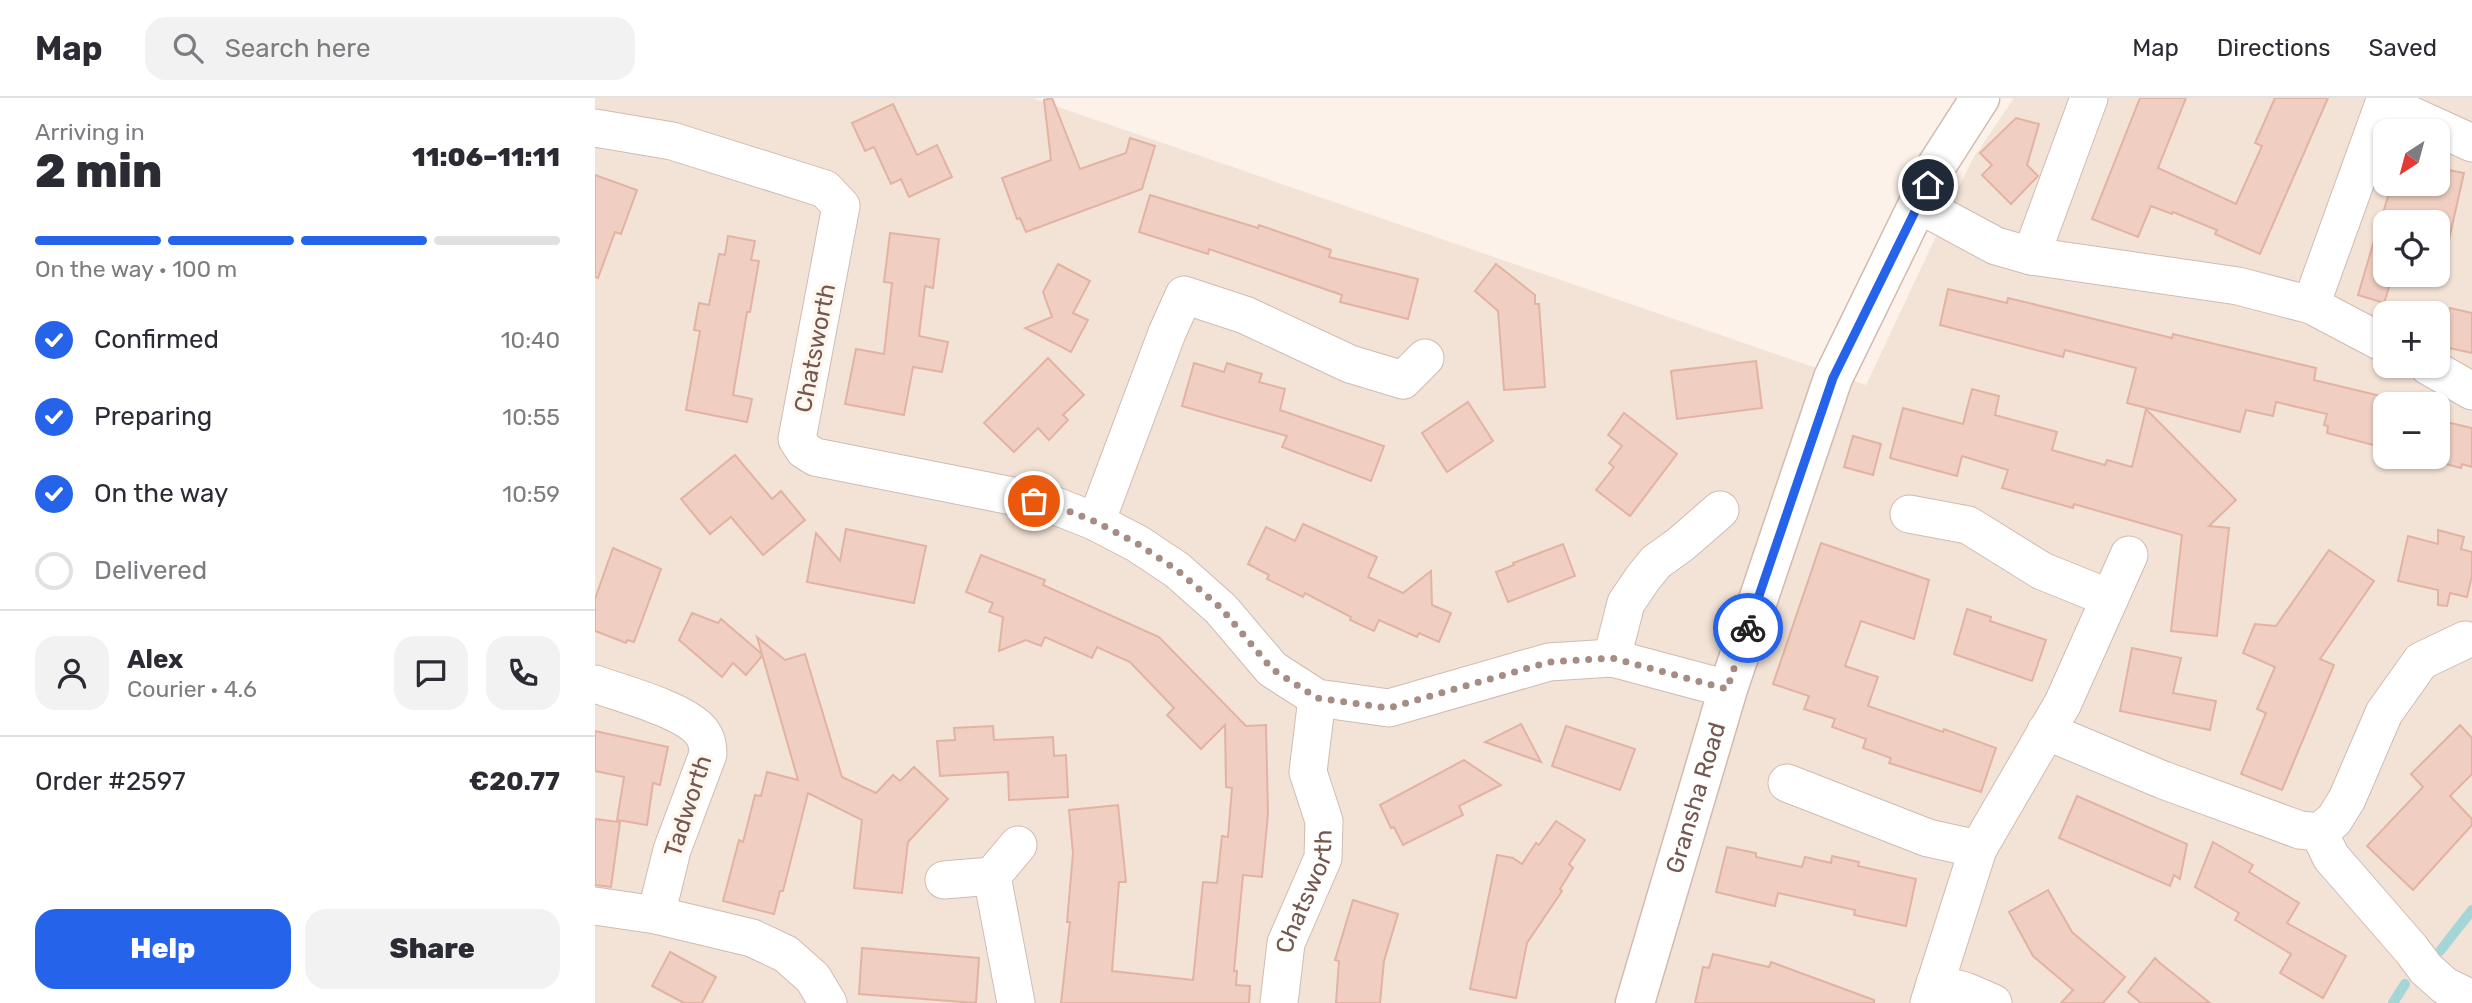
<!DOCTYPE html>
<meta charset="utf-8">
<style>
:root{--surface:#fff;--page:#f2f2f3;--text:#2b2b33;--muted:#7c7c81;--line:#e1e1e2;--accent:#2563eb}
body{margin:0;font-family:Rubik,sans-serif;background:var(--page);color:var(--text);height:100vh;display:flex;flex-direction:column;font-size:26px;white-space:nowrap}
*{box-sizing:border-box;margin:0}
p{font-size:23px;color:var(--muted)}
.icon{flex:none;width:38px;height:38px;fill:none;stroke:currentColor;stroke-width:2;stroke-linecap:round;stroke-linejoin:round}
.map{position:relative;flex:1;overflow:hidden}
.details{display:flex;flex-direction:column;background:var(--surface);width:595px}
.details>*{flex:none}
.needle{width:46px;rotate:216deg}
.tools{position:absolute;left:1778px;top:21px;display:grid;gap:14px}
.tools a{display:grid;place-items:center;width:77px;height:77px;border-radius:14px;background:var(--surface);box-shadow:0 2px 5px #0004;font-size:35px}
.pin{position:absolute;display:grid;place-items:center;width:60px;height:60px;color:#fff;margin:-30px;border:4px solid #fff;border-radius:50%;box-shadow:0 2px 7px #0007}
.courier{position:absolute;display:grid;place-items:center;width:70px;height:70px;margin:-35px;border:5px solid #2563eb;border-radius:50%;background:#fff;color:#222;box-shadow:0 2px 9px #0007}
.overview em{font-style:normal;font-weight:800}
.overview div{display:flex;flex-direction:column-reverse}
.overview{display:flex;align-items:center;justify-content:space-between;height:119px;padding:0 35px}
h1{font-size:46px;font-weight:800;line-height:52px}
.bar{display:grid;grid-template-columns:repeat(4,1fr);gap:10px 7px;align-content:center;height:84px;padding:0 35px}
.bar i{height:9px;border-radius:5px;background:var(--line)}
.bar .current{background:var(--accent)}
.bar p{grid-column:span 4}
.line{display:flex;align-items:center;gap:18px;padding:0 35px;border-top:2px solid var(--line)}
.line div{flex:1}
.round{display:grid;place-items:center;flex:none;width:74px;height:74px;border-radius:21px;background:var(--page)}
ol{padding:0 35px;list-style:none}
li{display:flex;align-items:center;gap:21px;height:77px}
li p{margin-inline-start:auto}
li .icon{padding:7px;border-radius:50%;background:var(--accent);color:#fff;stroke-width:4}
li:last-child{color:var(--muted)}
li i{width:38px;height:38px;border:4px solid var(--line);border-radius:50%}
.button{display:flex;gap:14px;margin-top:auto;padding:14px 35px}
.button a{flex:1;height:80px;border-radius:21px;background:var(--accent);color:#fff;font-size:28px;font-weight:800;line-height:80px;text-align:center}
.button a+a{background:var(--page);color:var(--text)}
header{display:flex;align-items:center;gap:42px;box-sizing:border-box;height:98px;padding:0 35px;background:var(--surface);border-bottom:2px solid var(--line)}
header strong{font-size:33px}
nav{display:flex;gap:38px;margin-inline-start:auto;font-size:24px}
.search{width:490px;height:63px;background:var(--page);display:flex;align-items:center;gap:18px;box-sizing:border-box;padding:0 24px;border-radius:21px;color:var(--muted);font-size:26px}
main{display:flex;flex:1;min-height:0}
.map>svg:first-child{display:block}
</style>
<header>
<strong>Map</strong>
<div class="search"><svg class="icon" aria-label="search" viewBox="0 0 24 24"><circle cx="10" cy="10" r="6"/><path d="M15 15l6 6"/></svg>Search here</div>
<nav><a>Map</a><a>Directions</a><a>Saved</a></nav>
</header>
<main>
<section class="details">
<div class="overview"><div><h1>2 min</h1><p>Arriving in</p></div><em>11:06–11:11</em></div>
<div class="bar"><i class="current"></i><i class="current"></i><i class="current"></i><i></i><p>On the way · 100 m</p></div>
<ol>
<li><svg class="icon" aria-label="check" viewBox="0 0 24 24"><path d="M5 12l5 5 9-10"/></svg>Confirmed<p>10:40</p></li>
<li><svg class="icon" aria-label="check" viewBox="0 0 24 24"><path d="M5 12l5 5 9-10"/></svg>Preparing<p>10:55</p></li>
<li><svg class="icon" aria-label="check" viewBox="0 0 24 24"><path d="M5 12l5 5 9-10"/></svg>On the way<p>10:59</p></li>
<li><i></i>Delivered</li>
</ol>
<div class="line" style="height:126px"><a class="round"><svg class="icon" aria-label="person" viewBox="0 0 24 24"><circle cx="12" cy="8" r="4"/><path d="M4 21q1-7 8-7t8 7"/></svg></a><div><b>Alex</b><p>Courier · 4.6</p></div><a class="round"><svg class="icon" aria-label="chat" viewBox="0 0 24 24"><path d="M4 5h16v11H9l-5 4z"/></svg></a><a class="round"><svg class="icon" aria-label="phone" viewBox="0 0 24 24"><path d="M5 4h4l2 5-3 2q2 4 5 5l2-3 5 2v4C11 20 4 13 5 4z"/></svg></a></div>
<div class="line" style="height:91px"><div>Order #2597</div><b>€20.77</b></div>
<div class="button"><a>Help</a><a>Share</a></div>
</section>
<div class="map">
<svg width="1877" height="905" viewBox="0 0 1877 905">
<rect width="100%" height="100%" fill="#fcf2e9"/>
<path fill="#f3e3d7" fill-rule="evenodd" d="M0 0H437L1271 287 1377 62 1419 0H1877V905H0ZM1790 33H1843V86H1790ZM1790 124H1843V177H1790ZM1790 215H1843V268H1790ZM1790 306H1843V359H1790Z"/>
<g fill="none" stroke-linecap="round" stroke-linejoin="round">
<g stroke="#a4d5d7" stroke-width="10">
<path d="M1845 853 1877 812"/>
<path d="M1798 905 1810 886"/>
</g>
</g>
<g fill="#f0cec1" stroke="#e2b3a2" stroke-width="2">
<path d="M457 0 485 71 531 55 535 40 560 48 547 91 431 134 425 120 422 121 407 80 456 62 449 2Z"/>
<path d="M1545 0H1591L1563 70 1641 106 1667 48 1660 45 1680 0H1733L1665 156 1620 136 1622 132 1578 114 1577 116 1556 108 1543 139 1497 121Z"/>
<path d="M298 6 322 57 342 47 357 79 314 99 306 81 296 86 279 49 270 53 257 25Z"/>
<path d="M1421 20 1444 26 1432 67 1443 78 1416 106 1387 77 1397 67 1385 55Z"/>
<path d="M1843 70 1869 75 1853 146 1843 145V124H1785L1797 86H1843Z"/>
<path d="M0 77 42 92 26 136 20 134 3 180 0 179Z"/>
<path d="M555 97 663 130 664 127 736 152 734 159 823 181 813 221 745 204 747 197 614 151 613 156 544 134Z"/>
<path d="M1784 126 1790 127V177H1798L1789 205 1763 197Z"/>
<path d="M295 135 344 141 338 190 330 188 324 238 353 244 347 274 318 269 309 317 250 306 261 251 289 256 297 185 289 184Z"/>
<path d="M133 138 160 143 156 162 164 163 155 214H152L138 297 157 301 152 324 91 312 105 233 99 232 104 205 114 207 124 156 130 157Z"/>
<path d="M463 166 495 183 478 215 493 222 476 254 430 230 457 219 448 194Z"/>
<path d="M901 166 940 197V206H944L950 289 909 292 903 213 880 193Z"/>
<path d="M1353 191 1412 205 1413 200 1577 240 1578 236 1721 270 1719 282 1790 299V350L1732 335 1733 328 1729 327 1732 316 1681 304 1678 318 1651 312 1645 334 1532 305 1541 270 1470 252 1468 259 1345 227Z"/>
<path d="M1855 210 1877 215V255L1845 248Z"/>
<path d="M453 260 489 297 468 317 473 322 454 342 443 330 419 354 389 325Z"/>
<path d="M1161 263 1167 310 1082 321 1076 273Z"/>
<path d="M599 265 629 274 632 265 667 276 664 284 690 291 685 312 789 348 776 383 687 349 692 338 587 308Z"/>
<path d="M1377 291 1404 298 1400 317 1462 334 1457 352 1510 367 1512 362 1537 369 1551 311 1641 402 1614 428 1634 430 1622 538 1576 533 1587 437 1479 406 1478 410 1407 390 1413 372 1367 358 1362 378 1295 360 1308 310 1368 326Z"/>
<path d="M873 304 898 343 852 374 827 335Z"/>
<path d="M1029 315 1082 356 1035 418 1001 392 1019 369 1014 365 1027 348 1013 337Z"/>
<path d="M1843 322 1877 330V369L1867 366 1866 370 1843 364Z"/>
<path d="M1258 338 1286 346 1278 377 1249 369Z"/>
<path d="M140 357 177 401 186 393 210 422 168 457 136 419 115 436 86 401Z"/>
<path d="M708 426 782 459 773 479 808 495 836 473 837 507 856 515 844 544 824 535 822 539 784 522 779 533 755 522 756 519 710 495 708 499 672 481 674 477 653 466 671 429 700 443Z"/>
<path d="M251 431 331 448 319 505 212 484 221 435 245 463Z"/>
<path d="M1843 432 1869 439 1866 451 1877 454V478L1872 499 1855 495 1852 508 1843 507V492L1803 483 1813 438 1843 446Z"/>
<path d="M1226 445 1334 482 1319 541 1266 523 1250 568 1283 579 1273 608 1348 634 1349 631 1401 650 1386 694 1294 665 1296 660 1268 650 1271 641 1237 629 1240 621 1209 611 1214 598 1178 586Z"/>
<path d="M968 446 980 478 913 504 901 474 919 467 918 465Z"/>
<path d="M18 450 66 471 39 544 32 542 31 545 0 533V501Z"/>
<path d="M1734 452 1779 483 1725 561 1739 567 1687 692 1646 676 1671 615 1662 611 1680 569 1648 555 1660 526 1681 528Z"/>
<path d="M386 457 450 482 448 487 564 539 651 628 671 627 673 716 667 779 648 777 639 873H642L641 887 655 888 654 905H466L475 824H472L478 755 474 712 523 707 531 784H524L517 873 598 882 608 784 622 785 627 738 633 739 637 690 631 689 630 627 606 651 572 617 579 610 535 564 502 549 497 560 450 539 446 548 431 542 404 553 408 519 394 514 398 505 371 494Z"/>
<path d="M1372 511 1396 519 1395 523 1451 542 1437 583 1359 556Z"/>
<path d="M97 515 123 525 126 521 168 557 151 577 138 565 127 579 84 542Z"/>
<path d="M162 539 190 562 210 556 247 679 281 695 298 677 305 683 319 669 353 701 313 744 307 795 259 790 267 722 213 695 188 793H185L179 816 128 803 144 742 148 744 160 697 166 698 172 674 203 682Z"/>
<path d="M1537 550 1586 560 1578 595 1621 603 1615 632 1525 613Z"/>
<path d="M926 626 946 664 890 644Z"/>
<path d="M1865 627 1877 640V676L1855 698 1877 721V727L1818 792 1772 748 1828 689 1816 676Z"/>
<path d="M398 628 399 642 458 639 459 658 471 657 473 699 414 702 413 674 345 678 342 643 360 642 359 630Z"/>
<path d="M971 628 1040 651 1025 692 957 668Z"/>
<path d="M0 633 73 649 65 687 58 685 52 727 22 722 29 679 0 673Z"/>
<path d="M869 662 906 687 864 708 868 717 808 747 799 729 796 730 785 707Z"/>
<path d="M1482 698 1592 746 1585 781 1579 777 1575 788 1464 740Z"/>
<path d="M0 721 25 724 16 789 0 787Z"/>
<path d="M961 723 990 742 974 766 978 770 965 791 967 793 932 845 921 900 875 891 902 757 918 760 927 766 941 745 944 747Z"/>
<path d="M1618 744 1658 767 1654 774 1704 805 1692 825 1751 858 1728 900 1685 875 1696 856 1640 822 1644 815 1600 789Z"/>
<path d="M1132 749 1161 755V759L1207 769 1210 759 1236 765 1237 758 1264 764 1263 768 1321 781 1311 828 1259 817 1260 812 1183 795 1180 808 1121 794Z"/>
<path d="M1453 792 1477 834 1530 879 1508 905H1466L1478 892 1438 858 1414 814Z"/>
<path d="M758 802 803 816 789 863 785 905H741L744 863 740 862Z"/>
<path d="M267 850 384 860 381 905 264 896Z"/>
<path d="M75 854 121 879 107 905H89L57 888Z"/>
<path d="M1118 856 1174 869 1176 864 1279 902V905H1100L1108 869 1114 870Z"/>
<path d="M1560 860 1565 865 1615 905H1546L1533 894Z"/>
</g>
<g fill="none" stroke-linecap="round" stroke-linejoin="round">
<defs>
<g id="street">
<path d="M0 30 77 43 230 91 246 108 202 341 209 352 220 359 417 398 461 408 501 424 543 446 582 472 626 511 677 571 722 600 794 610 954 564 1017 560 1133 591"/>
<path d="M1323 106 1401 148 1436 158 1643 188 1716 207 1790 246"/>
<path d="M1436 158 1494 0"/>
<path d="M1716 207 1789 5 1877 45"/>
<path d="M1833 268 1877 293"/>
<path d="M1314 416 1373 427 1447 473 1514 500"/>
<path d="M501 424 572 235 589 197 650 217 755 266 808 282 830 260"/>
<path d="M1017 560 1031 505 1048 480 1061 464 1086 446 1125 412"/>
<path d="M0 586C28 596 85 611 104 631 111 638 113 647 113 656L77 752 61 817"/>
<path d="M1451 633 1568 682 1705 732 1724 734 1739 722 1752 701 1789 615 1826 563 1870 542"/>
<path d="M1192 685 1333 740 1383 751"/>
<path d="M1724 734 1736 759 1816 851 1831 871 1850 888 1877 901"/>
<path d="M397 778 421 905"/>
<path d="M349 782 397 778 423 747"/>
<path d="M0 808 61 817 157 840 191 856 218 880 233 905"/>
<path d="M1340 885 1370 893 1398 905"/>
<path id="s1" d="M684 905 691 845 728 760 729 723 713 674 722 600"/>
<path d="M1334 905 1383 751 1468 605 1534 457"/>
</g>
<g id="secondary">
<path id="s2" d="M1040 905 1133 591 1238 280 1342 67 1385 0"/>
</g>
</defs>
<use href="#street" stroke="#d0bbb1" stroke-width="39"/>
<use href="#secondary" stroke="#d3baaf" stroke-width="41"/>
<use href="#street" stroke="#fff" stroke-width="37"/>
<use href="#secondary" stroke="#fff" stroke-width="38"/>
</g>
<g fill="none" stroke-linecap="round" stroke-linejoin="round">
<path stroke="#a58d84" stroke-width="7" stroke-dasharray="0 12.6" d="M439 403 461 408 501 424 543 446 582 472 626 510 677 571 722 600 794 610 954 564 1017 560 1132 591 1153 530"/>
<path stroke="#2563eb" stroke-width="9" d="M1153 530 1238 280 1333 87"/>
</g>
<g text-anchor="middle" stroke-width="7" stroke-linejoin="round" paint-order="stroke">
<g font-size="24" fill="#76574d" stroke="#fef7ef">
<text transform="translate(220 250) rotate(-79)" y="8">Chatsworth</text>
<text dy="8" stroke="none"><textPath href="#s2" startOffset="214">Gransha Road</textPath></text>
<text transform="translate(93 708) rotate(-72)" y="8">Tadworth</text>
<text dy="8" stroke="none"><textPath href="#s1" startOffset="116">Chatsworth</textPath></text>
</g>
</g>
</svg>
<div class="tools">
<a><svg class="needle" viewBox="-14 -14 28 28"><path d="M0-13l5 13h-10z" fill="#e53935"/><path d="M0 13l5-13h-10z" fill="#7c7c81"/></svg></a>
<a><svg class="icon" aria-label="locate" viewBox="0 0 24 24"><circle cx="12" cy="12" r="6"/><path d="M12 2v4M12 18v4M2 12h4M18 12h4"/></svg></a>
<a>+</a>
<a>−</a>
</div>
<div class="pin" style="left:439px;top:403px;background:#ea580c"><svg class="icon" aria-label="bag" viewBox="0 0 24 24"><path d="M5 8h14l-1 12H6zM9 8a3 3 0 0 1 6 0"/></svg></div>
<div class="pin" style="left:1333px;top:87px;background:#1f2937"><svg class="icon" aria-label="home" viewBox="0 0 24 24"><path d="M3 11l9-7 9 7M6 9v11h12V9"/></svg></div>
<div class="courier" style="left:1153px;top:530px"><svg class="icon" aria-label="bike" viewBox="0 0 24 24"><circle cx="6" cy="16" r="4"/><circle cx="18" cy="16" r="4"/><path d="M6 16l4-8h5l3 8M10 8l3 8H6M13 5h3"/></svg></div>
</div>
</main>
